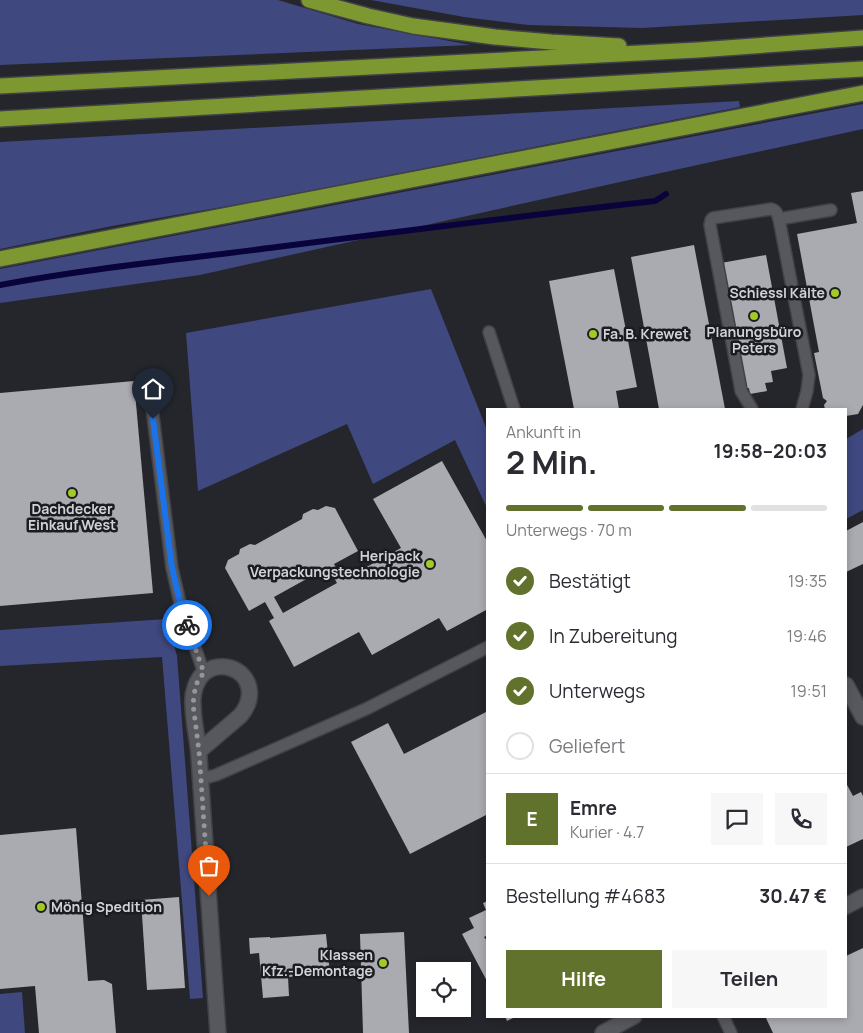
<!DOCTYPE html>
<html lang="de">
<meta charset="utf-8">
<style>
:root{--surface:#fff;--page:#f7f7f7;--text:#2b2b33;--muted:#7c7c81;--line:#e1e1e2;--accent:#61722d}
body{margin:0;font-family:Manrope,sans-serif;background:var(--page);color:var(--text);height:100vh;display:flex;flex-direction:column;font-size:19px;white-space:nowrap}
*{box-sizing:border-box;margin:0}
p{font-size:16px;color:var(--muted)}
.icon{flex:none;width:28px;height:28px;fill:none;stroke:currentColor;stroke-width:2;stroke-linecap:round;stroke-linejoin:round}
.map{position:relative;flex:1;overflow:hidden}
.panel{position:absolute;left:486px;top:408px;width:361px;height:610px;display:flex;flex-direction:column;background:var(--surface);border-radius:0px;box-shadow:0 2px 8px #0003}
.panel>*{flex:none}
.fabs{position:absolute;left:416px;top:962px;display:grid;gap:10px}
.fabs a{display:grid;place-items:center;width:55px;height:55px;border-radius:0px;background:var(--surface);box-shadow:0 2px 8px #0003;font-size:25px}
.pin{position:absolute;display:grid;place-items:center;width:42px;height:42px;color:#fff;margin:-51px -21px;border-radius:50% 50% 50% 0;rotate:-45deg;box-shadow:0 0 5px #0007}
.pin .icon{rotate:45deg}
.courier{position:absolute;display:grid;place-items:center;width:50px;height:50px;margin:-25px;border:4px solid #1a73e8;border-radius:50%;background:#fff;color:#222;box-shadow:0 1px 6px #0007}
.headline em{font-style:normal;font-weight:700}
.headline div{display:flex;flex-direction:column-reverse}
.headline{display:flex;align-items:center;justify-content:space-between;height:85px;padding:0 20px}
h1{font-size:32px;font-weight:700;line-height:38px}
.bar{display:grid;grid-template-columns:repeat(4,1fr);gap:8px 5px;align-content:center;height:60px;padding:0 20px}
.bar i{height:6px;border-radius:4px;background:var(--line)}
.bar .current{background:var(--accent)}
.bar p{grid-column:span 4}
.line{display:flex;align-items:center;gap:12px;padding:0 20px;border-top:1px solid var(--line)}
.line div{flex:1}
.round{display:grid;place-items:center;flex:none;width:52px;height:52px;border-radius:0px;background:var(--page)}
ol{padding:0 20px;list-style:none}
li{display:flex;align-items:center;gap:15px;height:55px}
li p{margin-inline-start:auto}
li .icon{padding:5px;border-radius:50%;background:var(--accent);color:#fff;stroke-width:4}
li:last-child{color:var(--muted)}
li i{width:28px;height:28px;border:2px solid var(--line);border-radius:50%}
.action{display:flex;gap:10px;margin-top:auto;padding:10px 20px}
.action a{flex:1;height:58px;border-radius:0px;background:var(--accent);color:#fff;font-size:20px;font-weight:700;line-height:58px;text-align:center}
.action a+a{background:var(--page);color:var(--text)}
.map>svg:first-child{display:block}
</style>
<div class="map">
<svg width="863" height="1033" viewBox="0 0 863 1033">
<rect width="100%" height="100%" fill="#25262b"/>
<g fill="#3f487f">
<path d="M0 0H278L358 24 471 45 0 65Z"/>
<path d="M371 0H863V15L642 28 528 25 464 17Z"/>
<path d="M739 101 740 107 251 202 112 226 0 249V142Z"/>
<path d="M863 104V129L670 171 200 275 0 303V269Z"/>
<path d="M431 289 487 430V508L455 440 373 484 347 424 198 491 186 333Z"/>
<path d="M863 429V510L846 519V439Z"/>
<path d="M167 619 177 656 203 998 190 999 162 657 0 666V630Z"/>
<path d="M22 992 25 1033H0V994Z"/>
</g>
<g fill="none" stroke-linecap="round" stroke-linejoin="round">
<path stroke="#09033b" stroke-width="6" d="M0 285C91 268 184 259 277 247 403 231 529 215 655 201L666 194"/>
</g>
<g fill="#a9abb1" fill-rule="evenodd">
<path d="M863 191V405L858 414 846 416V409H825L824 405 827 401 823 398 814 353 819 352 797 234 857 223 851 193Z"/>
<path d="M694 245 725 409H659L631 257Z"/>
<path d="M766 255 787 368 771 371 773 382 765 383 767 391 750 394 749 388 745 389 721 263Z"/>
<path d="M614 269 637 387 616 391 619 409H574L549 281Z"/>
<path d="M134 381 153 593 0 606V393Z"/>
<path d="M442 461 488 543V609L447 631 439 618 372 655 359 632 294 667 269 621 274 618 265 602 249 611 225 568 228 560 239 554 240 549 250 544 255 545 302 519 303 514 313 509 318 510 326 506 335 508 358 551 334 564 343 580 401 548 373 499ZM328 567 337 583 283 613 274 597Z"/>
<path d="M863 522V564L846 572V531Z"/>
<path d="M488 711V814L410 854 351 742 388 723 404 754Z"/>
<path d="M846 783 853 796 861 792 863 796V839L846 847Z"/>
<path d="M76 828 88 981 104 980 112 984 116 1033H39L35 986 0 989V835Z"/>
<path d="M179 897 185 988 147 990 141 900Z"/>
<path d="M488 901V935L484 937 488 942V983L462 934 474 928 469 918 486 910 483 903Z"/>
<path d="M404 932 409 1033H363L360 934Z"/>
<path d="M326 934 330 974 288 977 289 996 263 998 259 953 250 954 249 938 270 937V938Z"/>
<path d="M863 948V1033H773L765 1016H846V956Z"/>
<path d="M505 1016H517L507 1021Z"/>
</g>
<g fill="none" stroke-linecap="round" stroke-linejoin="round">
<defs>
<g id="service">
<path d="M779 219 831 210"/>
<path d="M489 332 514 409"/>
<path d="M151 400 172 568 181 607 204 673"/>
<path d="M752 409 741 391 740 385 710 225 711 220 713 218 771 209C776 210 777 213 779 219L809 375 807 391 802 409"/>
<path d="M201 779 216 775 366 709 488 647"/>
<path d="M723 1016 731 1033"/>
</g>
<g id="minor">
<path d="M846 685 863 717"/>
<path d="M199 751 240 716C247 708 251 699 249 688 245 668 220 660 204 673 196 680 192 694 193 704 193 722 198 739 199 757 205 849 212 941 218 1033"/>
<path d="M846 906 863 897"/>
<path d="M603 1033 634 1016"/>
</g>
<g id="motorway">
<path d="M309 0 368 16 413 26 495 37 551 42 619 46"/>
<path d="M0 86 698 50 863 38"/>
<path d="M0 119 863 69"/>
<path d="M0 259 863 93"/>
</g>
</defs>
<use href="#service" stroke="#414246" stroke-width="14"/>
<use href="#minor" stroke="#414246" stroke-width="18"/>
<use href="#motorway" stroke="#414246" stroke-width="18"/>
<use href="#service" stroke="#56585d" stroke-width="11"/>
<use href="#minor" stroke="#56585d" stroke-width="15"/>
<use href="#motorway" stroke="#7d9831" stroke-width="15"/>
</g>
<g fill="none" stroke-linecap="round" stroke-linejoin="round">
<path stroke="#95969a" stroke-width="5" stroke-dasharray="0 9" d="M187 625 204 673 198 680 195 689 193 704 199 751 209 896"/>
<path stroke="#1a73e8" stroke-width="6" d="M153 419 172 568 181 606 187 625"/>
</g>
<g fill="#a3c926" stroke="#1b1c21" stroke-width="2">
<circle cx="835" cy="293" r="5"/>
<circle cx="754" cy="316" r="5"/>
<circle cx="593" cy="334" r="5"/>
<circle cx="72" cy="493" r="5"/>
<circle cx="430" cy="564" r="5"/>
<circle cx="41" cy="907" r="5"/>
<circle cx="383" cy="963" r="5"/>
</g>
<g text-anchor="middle" stroke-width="5" stroke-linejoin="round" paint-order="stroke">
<g font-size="14" font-weight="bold" fill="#d2d2d6" stroke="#1b1c21" text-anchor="end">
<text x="825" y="298">Schiessl Kälte</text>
<text x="754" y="337" text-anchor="middle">Planungsbüro<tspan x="754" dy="16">Peters</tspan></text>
<text x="603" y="339" text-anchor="start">Fa. B. Krewet</text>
<text x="72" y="514" text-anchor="middle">Dachdecker<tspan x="72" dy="16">Einkauf West</tspan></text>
<text x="420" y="561">Heripack<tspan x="420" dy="16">Verpackungstechnologie</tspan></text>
<text x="51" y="912" text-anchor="start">Mönig Spedition</text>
<text x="373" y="960">Klassen<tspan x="373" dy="16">Kfz.-Demontage</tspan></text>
</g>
</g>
</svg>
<div class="fabs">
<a><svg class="icon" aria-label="locate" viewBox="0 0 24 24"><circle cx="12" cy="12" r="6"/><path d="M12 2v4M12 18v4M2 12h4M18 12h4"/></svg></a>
</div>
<div class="pin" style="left:209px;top:896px;background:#ea580c"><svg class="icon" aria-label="bag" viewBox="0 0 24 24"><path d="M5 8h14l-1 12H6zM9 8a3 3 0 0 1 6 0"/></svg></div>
<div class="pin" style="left:153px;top:419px;background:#1f2937"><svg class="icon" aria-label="home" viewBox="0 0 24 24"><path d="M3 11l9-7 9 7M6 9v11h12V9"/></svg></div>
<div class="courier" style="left:187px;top:625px"><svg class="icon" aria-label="bike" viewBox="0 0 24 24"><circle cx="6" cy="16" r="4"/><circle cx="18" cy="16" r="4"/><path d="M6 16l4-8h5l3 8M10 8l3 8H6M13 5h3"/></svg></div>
<section class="panel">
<div class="headline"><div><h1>2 Min.</h1><p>Ankunft in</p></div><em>19:58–20:03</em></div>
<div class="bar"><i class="current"></i><i class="current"></i><i class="current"></i><i></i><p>Unterwegs · 70 m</p></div>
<ol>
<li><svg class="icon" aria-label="check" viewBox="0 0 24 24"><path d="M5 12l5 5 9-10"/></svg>Bestätigt<p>19:35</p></li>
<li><svg class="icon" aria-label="check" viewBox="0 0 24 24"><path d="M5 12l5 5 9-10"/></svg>In Zubereitung<p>19:46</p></li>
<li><svg class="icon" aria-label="check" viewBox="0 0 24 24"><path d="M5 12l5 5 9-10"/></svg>Unterwegs<p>19:51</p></li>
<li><i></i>Geliefert</li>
</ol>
<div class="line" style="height:90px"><b class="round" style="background:var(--accent);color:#fff">E</b><div><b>Emre</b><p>Kurier · 4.7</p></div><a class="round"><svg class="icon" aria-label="chat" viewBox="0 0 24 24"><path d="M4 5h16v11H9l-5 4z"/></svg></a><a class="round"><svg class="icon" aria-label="phone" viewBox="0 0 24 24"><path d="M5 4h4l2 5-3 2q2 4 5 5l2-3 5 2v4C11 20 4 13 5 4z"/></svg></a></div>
<div class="line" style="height:65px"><div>Bestellung #4683</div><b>30.47 €</b></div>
<div class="action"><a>Hilfe</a><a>Teilen</a></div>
</section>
</div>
